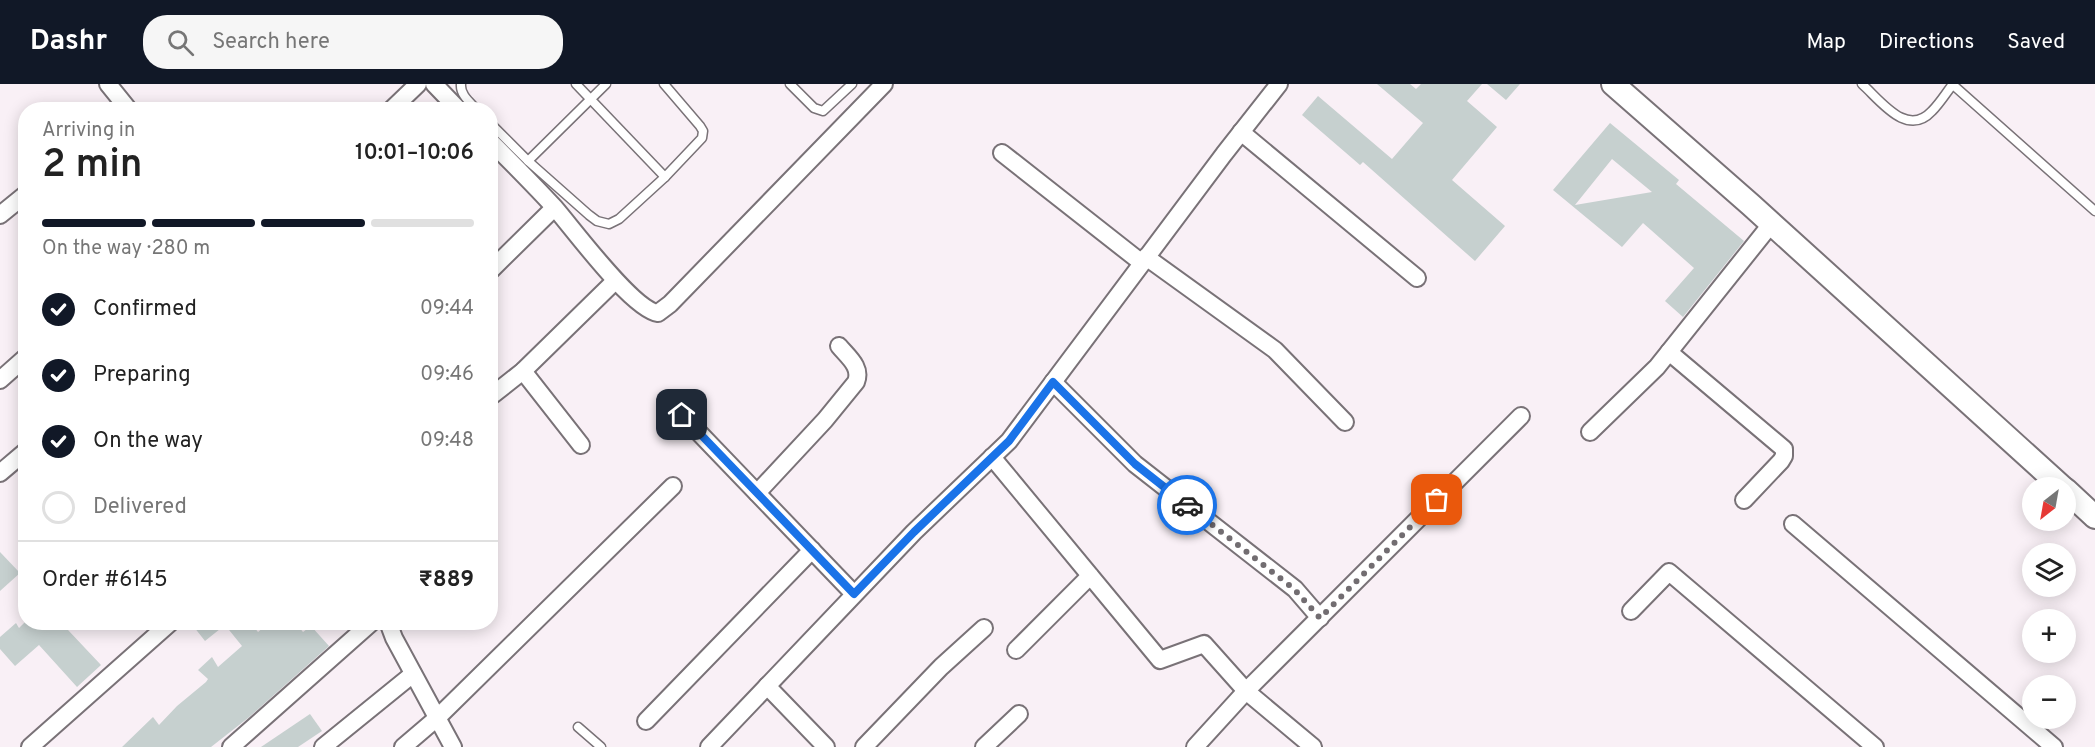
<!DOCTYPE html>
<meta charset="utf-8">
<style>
:root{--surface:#fff;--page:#f6f6f6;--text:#222;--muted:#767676;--line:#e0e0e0;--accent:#111827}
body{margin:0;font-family:Overpass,sans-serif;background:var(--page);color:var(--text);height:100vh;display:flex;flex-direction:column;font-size:22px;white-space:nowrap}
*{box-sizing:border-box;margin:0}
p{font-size:20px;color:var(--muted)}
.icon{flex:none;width:33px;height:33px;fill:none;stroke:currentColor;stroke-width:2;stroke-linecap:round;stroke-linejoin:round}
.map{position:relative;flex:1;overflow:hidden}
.drawer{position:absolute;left:18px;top:18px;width:480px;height:528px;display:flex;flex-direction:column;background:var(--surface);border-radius:24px;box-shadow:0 3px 15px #0003}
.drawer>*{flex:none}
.needle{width:39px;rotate:211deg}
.tools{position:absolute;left:2022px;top:393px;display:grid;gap:12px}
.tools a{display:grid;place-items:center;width:54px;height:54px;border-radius:50%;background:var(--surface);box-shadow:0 3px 15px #0003;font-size:30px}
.pin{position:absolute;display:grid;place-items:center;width:51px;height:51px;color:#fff;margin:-26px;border-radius:12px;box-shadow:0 3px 9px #0006}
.courier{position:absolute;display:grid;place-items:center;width:60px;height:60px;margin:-30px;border:4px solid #1a73e8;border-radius:50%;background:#fff;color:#222;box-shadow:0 2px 8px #0007}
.overview em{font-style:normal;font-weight:600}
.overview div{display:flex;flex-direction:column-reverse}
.overview{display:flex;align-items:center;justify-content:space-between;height:102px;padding:0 24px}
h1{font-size:39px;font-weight:600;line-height:45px}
.bar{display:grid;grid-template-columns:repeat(4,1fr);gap:9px 6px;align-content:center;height:72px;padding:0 24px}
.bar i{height:8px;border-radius:4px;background:var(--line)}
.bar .current{background:var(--accent)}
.bar p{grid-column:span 4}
.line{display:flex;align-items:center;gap:15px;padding:0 24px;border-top:2px solid var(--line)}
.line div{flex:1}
ol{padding:0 24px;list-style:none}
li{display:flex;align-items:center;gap:18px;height:66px}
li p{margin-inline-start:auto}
li .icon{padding:6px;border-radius:50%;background:var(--accent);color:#fff;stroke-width:4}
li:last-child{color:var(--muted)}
li i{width:33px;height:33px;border:3px solid var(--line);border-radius:50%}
header{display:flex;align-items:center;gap:36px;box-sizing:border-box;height:84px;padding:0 30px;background:var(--accent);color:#fff}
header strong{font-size:28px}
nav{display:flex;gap:33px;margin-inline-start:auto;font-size:21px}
.search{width:420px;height:54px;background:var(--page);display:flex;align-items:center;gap:15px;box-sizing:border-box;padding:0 21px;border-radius:24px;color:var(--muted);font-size:22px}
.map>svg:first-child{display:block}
</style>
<header>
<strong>Dashr</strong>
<div class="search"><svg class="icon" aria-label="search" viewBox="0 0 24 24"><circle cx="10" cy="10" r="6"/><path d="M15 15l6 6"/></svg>Search here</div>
<nav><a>Map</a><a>Directions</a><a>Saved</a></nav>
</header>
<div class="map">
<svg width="2095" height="663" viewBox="0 0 2095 663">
<rect width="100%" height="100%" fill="#f9f0f6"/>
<g fill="#c6d0cf" fill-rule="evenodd">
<path d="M1377 0H1410L1416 5 1421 0H1482L1467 17 1497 43 1452 96 1505 142 1475 177 1363 78 1360 81 1302 31 1318 12 1392 75 1423 39Z"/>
<path d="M1487 0H1520L1506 16Z"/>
<path d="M1610 39 1679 96 1676 100 1744 157 1683 233 1665 217 1694 184 1643 139 1622 163 1553 106ZM1612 75 1652 108 1575 121Z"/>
<path d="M0 468 20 489 0 507Z"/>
<path d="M25 538H77L68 546 101 581 77 603 39 561 15 582 0 565V553L16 539 19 544Z"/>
<path d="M190 538H250L258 548 270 538H295L303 548 311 542 329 562 248 634 211 663H122L153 633 159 641 177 622 206 598 208 595 198 586 212 573 218 583 242 562 225 541 205 557Z"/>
<path d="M310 630 322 647 298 663H261Z"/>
</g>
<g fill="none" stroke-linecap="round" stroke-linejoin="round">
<defs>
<g id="lane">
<path d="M461 0C460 11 470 18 477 26"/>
<path d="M576 0 665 93"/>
<path d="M790 0 814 24 823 27 852 0"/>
<path d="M1862 0C1881 17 1907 54 1932 27 1940 19 1946 9 1953 0"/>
<path d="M1952 0 2095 127"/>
<path d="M490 39 528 77 589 131 597 137 609 140 619 135 665 93 702 54 703 47 700 42 664 0"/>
<path d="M528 77 606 0"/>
<path d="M578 643 601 663"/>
</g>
<g id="street">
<path d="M108 0 129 26"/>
<path d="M434 0 459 26"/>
<path d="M391 26 418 0"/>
<path d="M1241 48 1417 194"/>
<path d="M490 57C512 79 534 101 555 124 574 146 633 226 658 229L670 220 884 0"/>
<path d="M1002 69 1142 179"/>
<path d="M0 131 26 110"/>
<path d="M1146 173 1275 266 1345 338"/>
<path d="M490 187 554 124"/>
<path d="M1669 268 1784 365V372L1781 377 1744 416"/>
<path d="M523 287 581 361"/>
<path d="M0 296 26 273"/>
<path d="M1053 298 1135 380 1295 505 1320 534"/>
<path d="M490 313 523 287 615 197"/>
<path d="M682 331 854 510"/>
<path d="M1590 348 1657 283 1772 139"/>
<path d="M992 373 1160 576 1204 560 1246 607 1313 663"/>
<path d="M0 389 26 367"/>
<path d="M757 409 825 336 856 298C862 283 848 273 839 262"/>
<path d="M1793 440 2054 663"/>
<path d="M1631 527 1669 488 1875 663"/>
<path d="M388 538 394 554 453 663"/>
<path d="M1016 566 1090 492"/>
<path d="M767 602 826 663"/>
<path d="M646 637 812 466"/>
<path d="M30 663 171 538"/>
<path d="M231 663 372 538"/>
<path d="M323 663 413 590"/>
<path d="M403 663 437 634 673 402"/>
<path d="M709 663 914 448 1009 357 1224 70 1279 0"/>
<path d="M864 663 941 583 984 544"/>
<path d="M984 663 1019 630"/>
<path d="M1195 663 1246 607 1521 332"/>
</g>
<g id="secondary">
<path d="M1613 0 1751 121 2063 404"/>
<path d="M2066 406 2095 433"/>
</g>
</defs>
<use href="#lane" stroke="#797277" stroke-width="11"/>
<use href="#street" stroke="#797277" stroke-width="20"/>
<use href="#secondary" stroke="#797277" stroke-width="26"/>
<use href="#lane" stroke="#fff" stroke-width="8"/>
<use href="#street" stroke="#fff" stroke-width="16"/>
<use href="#secondary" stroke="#fff" stroke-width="22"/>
</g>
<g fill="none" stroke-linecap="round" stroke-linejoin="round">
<path stroke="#726d71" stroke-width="6" stroke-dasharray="0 10.8" d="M1187 421 1294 505 1320 534 1437 416"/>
<path stroke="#1a73e8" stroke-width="8" d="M682 331 854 510 914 448 1009 357 1053 298 1135 380 1187 421"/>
</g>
</svg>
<div class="tools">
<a><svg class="needle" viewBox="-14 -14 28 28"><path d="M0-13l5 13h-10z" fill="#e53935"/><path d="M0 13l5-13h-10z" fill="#767676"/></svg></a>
<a><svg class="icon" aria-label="layers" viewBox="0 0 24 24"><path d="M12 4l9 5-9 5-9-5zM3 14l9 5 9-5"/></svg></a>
<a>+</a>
<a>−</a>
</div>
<div class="pin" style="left:1437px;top:416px;background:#ea580c"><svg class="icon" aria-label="bag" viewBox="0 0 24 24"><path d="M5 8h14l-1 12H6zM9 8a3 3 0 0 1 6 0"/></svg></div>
<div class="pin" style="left:682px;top:331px;background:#1f2937"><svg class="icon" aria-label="home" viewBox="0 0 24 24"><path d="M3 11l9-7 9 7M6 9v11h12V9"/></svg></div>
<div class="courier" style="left:1187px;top:421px"><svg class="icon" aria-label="car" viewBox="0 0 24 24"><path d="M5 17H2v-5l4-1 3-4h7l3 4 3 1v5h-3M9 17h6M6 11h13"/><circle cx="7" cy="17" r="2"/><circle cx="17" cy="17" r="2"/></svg></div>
<section class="drawer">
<div class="overview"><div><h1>2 min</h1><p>Arriving in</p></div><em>10:01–10:06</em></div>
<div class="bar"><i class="current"></i><i class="current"></i><i class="current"></i><i></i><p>On the way · 280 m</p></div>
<ol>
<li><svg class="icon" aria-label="check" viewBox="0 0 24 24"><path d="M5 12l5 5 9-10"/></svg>Confirmed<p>09:44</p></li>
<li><svg class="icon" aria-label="check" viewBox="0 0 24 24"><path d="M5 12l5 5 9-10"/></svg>Preparing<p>09:46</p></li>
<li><svg class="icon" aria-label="check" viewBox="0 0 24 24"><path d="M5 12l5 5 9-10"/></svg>On the way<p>09:48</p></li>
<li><i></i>Delivered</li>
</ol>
<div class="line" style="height:78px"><div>Order #6145</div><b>₹889</b></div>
</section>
</div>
